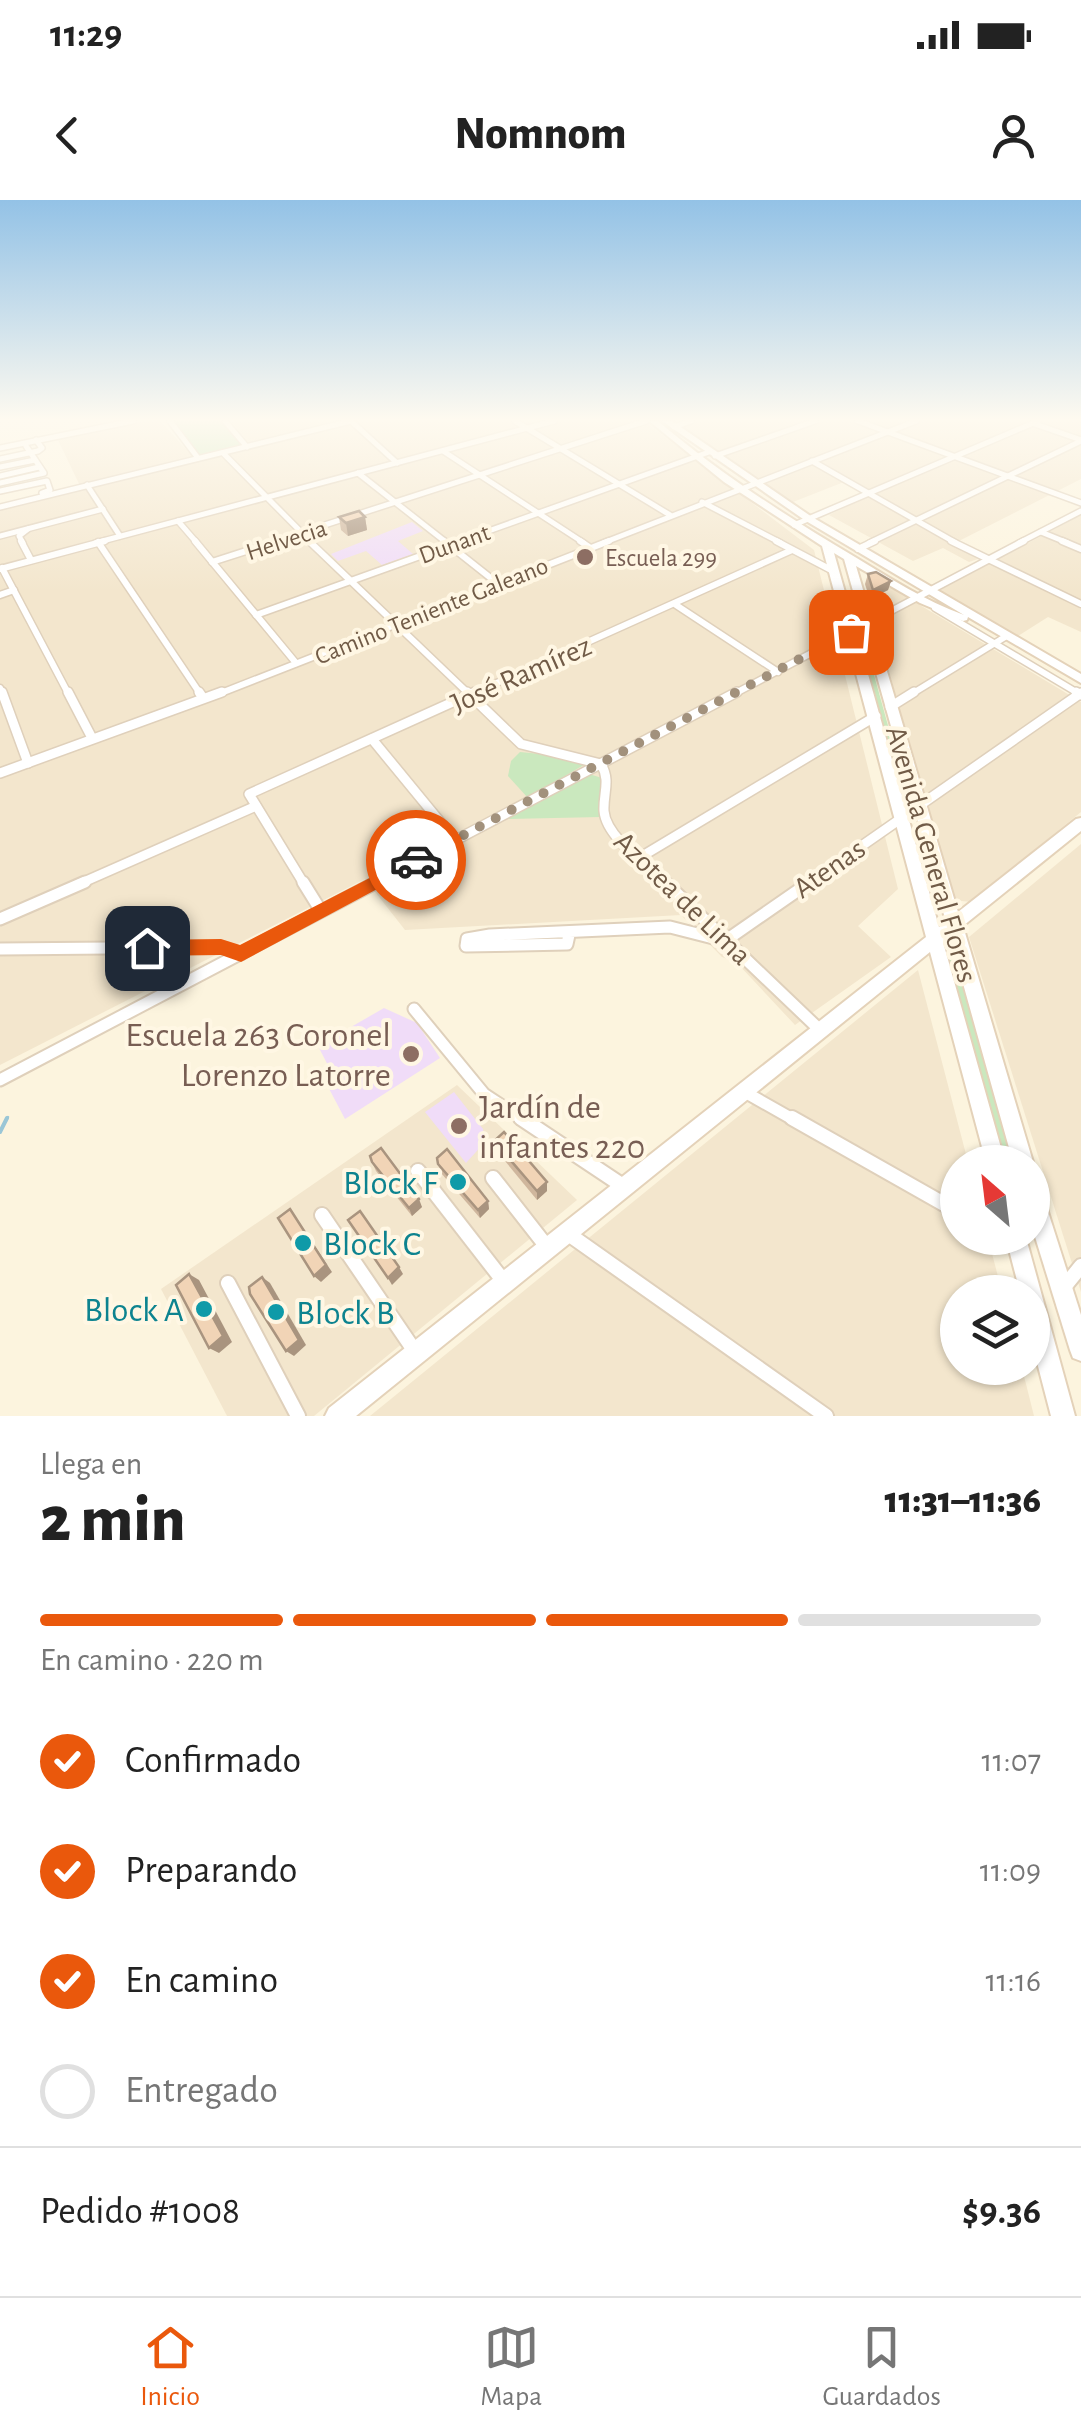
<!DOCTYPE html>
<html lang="es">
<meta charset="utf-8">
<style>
:root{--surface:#fff;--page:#f6f6f6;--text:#222;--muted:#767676;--line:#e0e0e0;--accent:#ea580c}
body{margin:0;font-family:"Alegreya Sans",sans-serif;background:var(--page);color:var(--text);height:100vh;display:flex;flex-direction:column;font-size:38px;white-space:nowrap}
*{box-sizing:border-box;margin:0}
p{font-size:32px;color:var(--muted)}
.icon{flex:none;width:55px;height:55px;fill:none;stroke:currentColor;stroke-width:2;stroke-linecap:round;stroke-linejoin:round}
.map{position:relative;height:1216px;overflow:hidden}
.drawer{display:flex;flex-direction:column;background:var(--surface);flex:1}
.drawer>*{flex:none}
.needle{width:65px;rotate:332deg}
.tools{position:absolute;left:940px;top:945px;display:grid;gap:20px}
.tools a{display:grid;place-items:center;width:110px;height:110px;border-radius:50%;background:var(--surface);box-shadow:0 2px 8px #0004;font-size:50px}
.pin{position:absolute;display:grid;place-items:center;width:85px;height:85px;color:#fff;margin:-42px;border-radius:20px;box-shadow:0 5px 15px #0006}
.courier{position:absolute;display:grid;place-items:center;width:100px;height:100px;margin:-50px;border:8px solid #ea580c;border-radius:50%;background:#fff;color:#222;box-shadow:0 2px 12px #0007}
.headline em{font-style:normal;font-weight:800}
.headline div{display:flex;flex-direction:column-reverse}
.headline{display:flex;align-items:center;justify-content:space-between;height:170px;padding:0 40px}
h1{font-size:65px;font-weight:800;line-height:75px}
.bar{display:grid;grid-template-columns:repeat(4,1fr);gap:15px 10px;align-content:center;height:120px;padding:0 40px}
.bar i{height:12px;border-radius:8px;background:var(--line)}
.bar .active{background:var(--accent)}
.bar p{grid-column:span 4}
.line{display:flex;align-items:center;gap:25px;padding:0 40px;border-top:2px solid var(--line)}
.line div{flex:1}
ol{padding:0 40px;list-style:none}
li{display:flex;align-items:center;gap:30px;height:110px}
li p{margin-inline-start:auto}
li .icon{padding:10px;border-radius:50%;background:var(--accent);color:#fff;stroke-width:4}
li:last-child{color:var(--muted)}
li i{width:55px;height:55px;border:5px solid var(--line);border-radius:50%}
.status{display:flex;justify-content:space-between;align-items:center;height:70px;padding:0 50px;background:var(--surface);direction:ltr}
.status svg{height:28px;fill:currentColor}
header{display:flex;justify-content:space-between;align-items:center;height:130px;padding:0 40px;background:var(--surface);font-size:45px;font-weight:800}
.dock{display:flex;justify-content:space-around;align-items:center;height:140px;border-top:2px solid var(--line);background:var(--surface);font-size:28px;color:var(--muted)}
.dock a{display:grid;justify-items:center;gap:5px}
.dock .active{color:var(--accent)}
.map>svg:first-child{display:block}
</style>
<div class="status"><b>11:29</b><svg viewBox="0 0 49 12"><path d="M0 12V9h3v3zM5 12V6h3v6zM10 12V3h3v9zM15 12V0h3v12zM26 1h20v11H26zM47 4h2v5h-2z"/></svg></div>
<header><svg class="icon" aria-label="back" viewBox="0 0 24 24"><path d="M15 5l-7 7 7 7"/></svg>Nomnom<svg class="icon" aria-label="person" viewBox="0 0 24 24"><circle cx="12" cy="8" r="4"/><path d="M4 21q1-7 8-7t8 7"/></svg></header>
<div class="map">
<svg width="1081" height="1216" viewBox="0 0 1081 1216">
<rect width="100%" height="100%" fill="#fcf4de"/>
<g fill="#f3e6cd">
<path d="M145 221H160L197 261 253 248 231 221H644L814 350 898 689 858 726 891 757 795 825 737 763 722 757 681 715 405 730 365 679 0 865V310L82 290 58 240Z"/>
<path d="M673 221H1081V279L953 344 978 359 969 362 943 348 913 361 829 315 875 293 849 280 793 302Z"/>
<path d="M1081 315V432L1048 417 1018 436 940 390Z"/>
<path d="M880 381 1081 502V612L971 702 953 700 865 385Z"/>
<path d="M1081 644V1092L969 737Z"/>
<path d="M918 770 968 962H958V1038H988L1002 1092H958V1168H1022L1034 1216H370Z"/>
<path d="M457 885 577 1000 314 1216H227L161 1089Z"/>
</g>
<g fill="#f0dcf8">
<path d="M412 322 423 331 398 341 413 354 382 365 366 351 338 361 331 354Z"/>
<path d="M384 808 417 823 440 858 345 919 325 881 333 875 318 846Z"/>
<path d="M454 892 483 929 485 942 466 963 425 912Z"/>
</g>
<g fill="#cae8be">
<path d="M173 221H222L242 245 198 255Z"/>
<path d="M857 433 863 435 910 605 903 601Z"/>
<path d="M520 552 581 558 587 563 528 598 508 576 511 561Z"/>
<path d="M589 574 602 578 601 617 503 619Z"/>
<path d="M948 739 951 743 1014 962H1004L943 744Z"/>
</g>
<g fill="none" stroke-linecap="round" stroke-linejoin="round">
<path stroke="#9ac6d6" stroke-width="2.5" d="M6 921 8 917"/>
<path stroke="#9ac6d6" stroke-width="4" d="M0 932 7 918"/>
<defs>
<g id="street-far4">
<path d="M170 221 198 258"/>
<path d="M225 221 247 247"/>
<path d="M351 221 397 263"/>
<path d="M515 221 670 315"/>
<path d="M858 221 1081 303"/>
<path d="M1035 224 1081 240"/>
<path d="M674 227 691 221"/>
<path d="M0 248 133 221"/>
<path d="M443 251 584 343"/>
<path d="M223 253 312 343"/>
<path d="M715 256 815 221"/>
<path d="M0 259 38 251 42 248 36 240"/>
<path d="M812 261 956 343"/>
<path d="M0 267 35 260"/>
<path d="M358 273 447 343"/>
<path d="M0 276 39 267"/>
<path d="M0 283 44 273 26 246"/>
<path d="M87 285 120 336"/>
<path d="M0 291 47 281 50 290 42 293"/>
<path d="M702 302 781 343"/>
<path d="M0 307 351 221"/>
<path d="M178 321 197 343"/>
<path d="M794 325 1038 221"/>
<path d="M1041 332 1068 343"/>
<path d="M0 336 103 309"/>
<path d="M23 343 19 336 28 329"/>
<path d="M95 343 554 221"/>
<path d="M269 343 646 221"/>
<path d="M455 343 709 252"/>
<path d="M603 343 916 221"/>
<path d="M869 343 1081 241"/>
<path d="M1019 343 1081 311"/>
</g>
<g id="street-far3">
<path d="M21 341 31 360"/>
<path d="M195 341 296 463"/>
<path d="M309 341 470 495"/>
<path d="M444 341 497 383"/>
<path d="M580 341 589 347"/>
<path d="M776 341 835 372"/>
<path d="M951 341 1081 404"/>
<path d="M1062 341 1081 349"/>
<path d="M98 342 201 495"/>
<path d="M858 349 875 341"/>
<path d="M212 362 277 341"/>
<path d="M2 368 69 495"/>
<path d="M0 369 105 341"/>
<path d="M0 395 14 390"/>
<path d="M676 405 778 472"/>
<path d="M935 408 1081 495"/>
<path d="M256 415 462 341"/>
<path d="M0 488 3 495"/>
<path d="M216 495 609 341"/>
<path d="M470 495 792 350"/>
<path d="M732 495 1024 341"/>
<path d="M910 495 1005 437"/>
</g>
<g id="street-far2">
<path d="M2 492 28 563"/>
<path d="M68 492 92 538"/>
<path d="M199 492 203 498"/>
<path d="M467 492 521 544 601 564C611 581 603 593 604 611 606 638 649 666 667 684"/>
<path d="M1076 492 1081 495"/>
<path d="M890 507 914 492"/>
<path d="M372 539 455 640"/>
<path d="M0 573 222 492"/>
<path d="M639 658 876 516"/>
<path d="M79 684 256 606"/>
<path d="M304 684 249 594 475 492"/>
<path d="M372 684 737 492"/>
<path d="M807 684 1081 493"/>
</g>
<g id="street-far1">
<path d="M303 682 321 711"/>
<path d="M665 682 820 830"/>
<path d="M0 719 85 682"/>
<path d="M569 735 567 744 466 746 467 739 490 735 670 727 725 741 810 682"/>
<path d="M0 749 221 747 241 754"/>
<path d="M414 809 484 894 525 921"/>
<path d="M0 880 377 682"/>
<path d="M743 891 796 921"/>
</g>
<g id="street">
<path d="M521 918 623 986"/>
<path d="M792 918 958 1012"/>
<path d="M418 971 505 1083"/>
<path d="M493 978 547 1047"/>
<path d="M322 1015 416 1153"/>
<path d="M567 1033 826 1216"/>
<path d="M228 1083 298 1216"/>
<path d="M1065 1086 1081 1066"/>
</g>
<g id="secondary">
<path d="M649 221H658C719 273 786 316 855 357 890 378 925 401 964 415L806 321 662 221H672L812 317 1081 474V483L968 417 967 420 963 421 920 403 856 366 958 712 1076 619 1081 618V631L963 726 1033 962H1013L950 737 943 742 1005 962H986L930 752 356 1216H325L329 1208 926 737 822 346 724 282ZM834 353 844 359 946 722 939 727Z"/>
<path d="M1032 983 1039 986 1042 993 1081 1115V1161L1073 1158 1070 1150 1032 1027Z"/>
<path d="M1006 1038H1026L1075 1216H1051L1032 1143V1092H1020Z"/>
</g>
</defs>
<use href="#street-far4" stroke="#dfd0bb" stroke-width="8"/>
<use href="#street-far3" stroke="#dfd0bb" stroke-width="9"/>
<use href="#street-far2" stroke="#dfd0bb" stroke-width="12"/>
<use href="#street-far1" stroke="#dfd0bb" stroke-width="15"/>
<use href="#street" stroke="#dfd0bb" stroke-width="18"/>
<use href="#secondary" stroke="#e4d2b9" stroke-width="4"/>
<use href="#street-far4" stroke="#fff" stroke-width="5"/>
<use href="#street-far3" stroke="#fff" stroke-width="6"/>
<use href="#street-far2" stroke="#fff" stroke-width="9"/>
<use href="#street-far1" stroke="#fff" stroke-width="11"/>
<use href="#street" stroke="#fff" stroke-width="14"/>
<use href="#secondary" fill="#fff" fill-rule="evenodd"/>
</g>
<g fill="#cfb69d">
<path d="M339 317H365L367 330 348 336 341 330Z"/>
<path d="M868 374 891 381 888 390 870 399 865 384Z"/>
<path d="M494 941 547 982V991L537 1000 496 950Z"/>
<path d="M437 958 488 1001 489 1009 480 1018 441 973Z"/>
<path d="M372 962 422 1007 412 1016 376 971Z"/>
</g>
<g fill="#a9947f">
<path d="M365 317 367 330 348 336 346 323Z"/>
<path d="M891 381 888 390 870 399 873 390Z"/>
<path d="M547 982V991L537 1000V991Z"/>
<path d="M419 999 422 1007 412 1016 409 1008Z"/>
<path d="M488 1001 489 1009 480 1018 478 1010Z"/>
<path d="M290 1009 332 1072 321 1082 314 1076Z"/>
<path d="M399 1067 403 1074 392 1085 388 1078Z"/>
<path d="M189 1074 199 1080 232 1142 219 1153 209 1148Z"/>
<path d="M262 1077 270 1083 306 1145 294 1156 286 1151Z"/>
</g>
<g fill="#f1d4b6" stroke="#a9947f" stroke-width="2.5">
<path d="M359 311 365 317 346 323 339 317Z"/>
<path d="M876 372 891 381 873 390 868 374Z"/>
<path d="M504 932 547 982 537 991 494 941Z"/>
<path d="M381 948 419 999 409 1008 372 962 370 956Z"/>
<path d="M447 949 488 1001 478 1010 438 964 437 958Z"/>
<path d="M290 1009 326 1065 314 1076 278 1018Z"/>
<path d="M360 1011 399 1067 388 1078 348 1020Z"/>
<path d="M189 1074 223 1136 209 1148 176 1085Z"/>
<path d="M262 1077 299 1140 286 1151 250 1094 249 1087Z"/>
</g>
<linearGradient id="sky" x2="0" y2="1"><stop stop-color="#93c2e6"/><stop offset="0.56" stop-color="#fefaf0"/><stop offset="1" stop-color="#fefaf0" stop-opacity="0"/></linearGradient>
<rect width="1081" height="392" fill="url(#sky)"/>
<path fill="#ea580c" d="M416 654 422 656V665L241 762 221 755 147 756 138 748 147 740 221 739 240 745Z"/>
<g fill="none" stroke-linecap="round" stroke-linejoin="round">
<path stroke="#a2917c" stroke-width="10" stroke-dasharray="0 18" d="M416 660 851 432"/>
</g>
<g fill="#8d6e63" stroke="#fff7e4" stroke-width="4">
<circle cx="585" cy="357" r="10"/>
<circle cx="411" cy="854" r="10"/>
<circle cx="459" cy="926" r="10"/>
</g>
<g fill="#0f9aa8" stroke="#fff7e4" stroke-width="4">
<circle cx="458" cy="982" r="10"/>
<circle cx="303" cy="1043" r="10"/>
<circle cx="204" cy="1109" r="10"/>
<circle cx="276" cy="1112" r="10"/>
</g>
<g text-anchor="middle" stroke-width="8" stroke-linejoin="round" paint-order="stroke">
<g font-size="25" fill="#715b47" stroke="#fff7e4">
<text transform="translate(286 339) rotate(-18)" y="9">Helvecia</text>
<text transform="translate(454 343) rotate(-20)" y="9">Dunant</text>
<text transform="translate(431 410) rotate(-22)" y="9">Camino Teniente Galeano</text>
</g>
<g font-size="25" fill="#785e54" stroke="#fff7e4" text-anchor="start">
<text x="605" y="366">Escuela 299</text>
</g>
<g font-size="30" fill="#715b47" stroke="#fff7e4">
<text transform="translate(521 474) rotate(-24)" y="10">José Ramírez</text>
<text transform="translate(932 654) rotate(74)" y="10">Avenida General Flores</text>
<text transform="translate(829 668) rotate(-35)" y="10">Atenas</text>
<text transform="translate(683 698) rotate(44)" y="10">Azotea de Lima</text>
</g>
<g font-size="35" fill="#785e54" stroke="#fff7e4" text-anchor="end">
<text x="391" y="846">Escuela 263 Coronel<tspan x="391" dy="40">Lorenzo Latorre</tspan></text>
<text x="479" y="918" text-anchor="start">Jardín de<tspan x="479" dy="40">infantes 220</tspan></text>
</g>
<g font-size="35" fill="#0d838f" stroke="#fff7e4" text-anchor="end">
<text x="438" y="994">Block F</text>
<text x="323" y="1055" text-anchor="start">Block C</text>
<text x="184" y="1121">Block A</text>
<text x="296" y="1124" text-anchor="start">Block B</text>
</g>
</g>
</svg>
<div class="tools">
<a><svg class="needle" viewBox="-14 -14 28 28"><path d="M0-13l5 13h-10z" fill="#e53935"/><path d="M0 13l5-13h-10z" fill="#767676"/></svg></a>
<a><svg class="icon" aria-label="layers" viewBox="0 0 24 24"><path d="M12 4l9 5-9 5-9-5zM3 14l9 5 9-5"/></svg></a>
</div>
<div class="pin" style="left:851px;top:432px;background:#ea580c"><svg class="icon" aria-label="bag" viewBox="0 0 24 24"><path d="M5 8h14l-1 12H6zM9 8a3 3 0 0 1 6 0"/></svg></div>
<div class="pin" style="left:147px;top:748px;background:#1f2937"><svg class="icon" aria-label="home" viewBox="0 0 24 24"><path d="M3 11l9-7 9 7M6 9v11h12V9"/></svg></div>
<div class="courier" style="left:416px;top:660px"><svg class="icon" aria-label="car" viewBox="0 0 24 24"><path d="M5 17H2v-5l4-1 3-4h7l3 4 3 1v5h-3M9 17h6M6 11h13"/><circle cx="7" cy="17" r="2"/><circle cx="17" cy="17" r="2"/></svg></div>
</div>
<section class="drawer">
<div class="headline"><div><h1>2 min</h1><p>Llega en</p></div><em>11:31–11:36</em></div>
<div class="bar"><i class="active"></i><i class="active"></i><i class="active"></i><i></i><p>En camino · 220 m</p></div>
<ol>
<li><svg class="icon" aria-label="check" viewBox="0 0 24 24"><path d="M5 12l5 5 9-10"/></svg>Confirmado<p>11:07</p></li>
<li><svg class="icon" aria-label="check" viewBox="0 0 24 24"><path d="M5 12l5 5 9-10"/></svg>Preparando<p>11:09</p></li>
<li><svg class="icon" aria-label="check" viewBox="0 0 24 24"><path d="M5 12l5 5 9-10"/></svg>En camino<p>11:16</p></li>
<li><i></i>Entregado</li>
</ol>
<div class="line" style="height:130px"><div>Pedido #1008</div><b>$9.36</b></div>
</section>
<nav class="dock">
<a class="active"><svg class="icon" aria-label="home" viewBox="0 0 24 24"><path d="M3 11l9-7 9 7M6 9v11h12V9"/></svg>Inicio</a>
<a><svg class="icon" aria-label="map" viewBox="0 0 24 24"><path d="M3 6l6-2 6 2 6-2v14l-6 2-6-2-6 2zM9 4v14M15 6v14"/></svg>Mapa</a>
<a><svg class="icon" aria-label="saved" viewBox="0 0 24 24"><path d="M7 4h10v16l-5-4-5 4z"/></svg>Guardados</a>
</nav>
